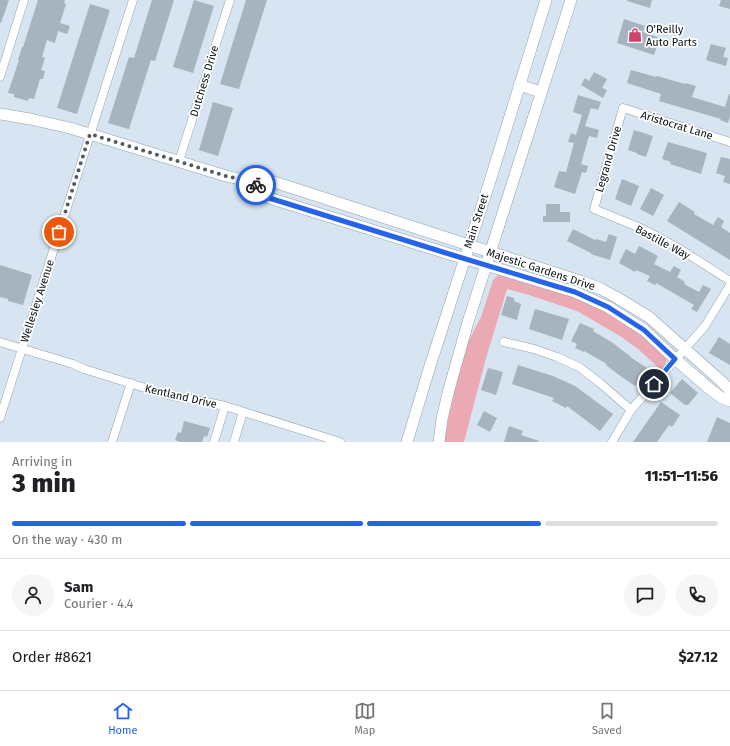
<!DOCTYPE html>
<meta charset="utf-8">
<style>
:root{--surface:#fff;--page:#f6f6f6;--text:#202124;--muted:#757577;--line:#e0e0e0;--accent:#2563eb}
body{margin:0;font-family:"Fira Sans",sans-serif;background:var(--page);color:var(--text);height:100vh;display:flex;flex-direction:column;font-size:15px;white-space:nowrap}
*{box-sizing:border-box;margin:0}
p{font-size:13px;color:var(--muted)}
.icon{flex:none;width:22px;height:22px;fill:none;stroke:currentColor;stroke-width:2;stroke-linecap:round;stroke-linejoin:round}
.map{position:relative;height:442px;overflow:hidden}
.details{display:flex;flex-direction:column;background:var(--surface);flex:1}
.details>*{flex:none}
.pin{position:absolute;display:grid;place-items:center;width:34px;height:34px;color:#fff;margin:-17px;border:2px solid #fff;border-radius:50%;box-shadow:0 1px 4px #0007}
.courier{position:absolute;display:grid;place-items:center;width:40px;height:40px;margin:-20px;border:3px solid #2563eb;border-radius:50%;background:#fff;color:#222;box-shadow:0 1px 5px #0007}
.headline em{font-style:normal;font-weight:800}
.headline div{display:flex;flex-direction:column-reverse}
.headline{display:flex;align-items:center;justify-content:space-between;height:68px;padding:0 12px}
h1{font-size:26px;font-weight:800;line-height:30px}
.bar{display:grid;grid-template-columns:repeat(4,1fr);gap:6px 4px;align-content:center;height:48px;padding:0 12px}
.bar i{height:5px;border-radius:3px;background:var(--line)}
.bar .active{background:var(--accent)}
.bar p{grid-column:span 4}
.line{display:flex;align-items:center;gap:10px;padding:0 12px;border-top:1px solid var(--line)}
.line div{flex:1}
.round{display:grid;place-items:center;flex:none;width:42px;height:42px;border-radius:21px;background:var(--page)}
.dock{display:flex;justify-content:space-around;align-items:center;height:56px;border-top:1px solid var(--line);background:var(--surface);font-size:11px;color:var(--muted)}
.dock a{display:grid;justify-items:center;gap:2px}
.dock .active{color:var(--accent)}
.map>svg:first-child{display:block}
</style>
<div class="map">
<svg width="730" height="442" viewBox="0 0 730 442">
<rect width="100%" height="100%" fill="#d6e5f1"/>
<path fill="#eba9b4" d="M501 272 573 296 599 307 637 331 667 359 664 367 661 370 638 349 620 336 577 311 529 295 507 289 486 358 464 442H444L449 414 466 346 481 317 493 280Z"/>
<g fill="#a5b4bf">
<path d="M0 0H9L1 23H0Z"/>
<path d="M38 0H65L64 3 66 4 60 23 70 26 67 34 58 31 55 43 47 40 42 57 45 58 41 70 45 71 43 79H40L34 99 29 98 28 101 14 97V94L8 93 19 60H18L22 47H23Z"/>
<path d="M152 0H174L155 61 151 60 129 129 108 123 129 57 134 58Z"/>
<path d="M194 0 214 6 193 73 173 67Z"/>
<path d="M246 0H267L239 89 220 84Z"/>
<path d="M627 0H652L650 8 627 1Z"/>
<path d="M721 0H730V9L719 6Z"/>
<path d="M90 4 110 10 77 114 57 108Z"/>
<path d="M624 19 645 26 643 32 660 38 654 55 617 43Z"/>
<path d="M711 44 726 48 723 57 728 58 726 66 706 60Z"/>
<path d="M631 70 656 77 657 76 685 84V83L696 86 692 97 725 107 729 94H730V116L728 123 720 120 721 119 659 101 661 94 627 83Z"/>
<path d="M594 72 607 79 602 88 607 90 603 98 581 85 585 78 589 81Z"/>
<path d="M578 95 601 102 598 110 591 108 585 126 599 130 597 138 589 136 581 164 588 166 586 173 582 172 575 194 554 187 559 171 566 172 574 143 568 142 571 133 576 135 582 115 573 112Z"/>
<path d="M213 102 233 108 218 156 199 150Z"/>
<path d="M634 130 653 136 646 157 637 154V153L628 150Z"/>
<path d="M668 142 707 153 701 174 670 164 671 162 662 159Z"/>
<path d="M721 157 730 159V184L723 182 725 176 716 173Z"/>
<path d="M622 179 639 186 631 206 615 199Z"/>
<path d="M651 188 664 195 653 216 640 209Z"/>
<path d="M679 202 695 212 694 214 713 225 718 217 724 221 721 227 730 233V260L667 221Z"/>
<path d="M546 204H560V212H570V222H543V216H546Z"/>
<path d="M573 229 595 240 596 239 606 242 609 234 617 237 610 260 591 254V253L567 241Z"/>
<path d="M639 246 658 256 654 264 670 272 674 266 681 270 677 277 685 282 684 284 699 292 703 285 711 289 697 312 691 309 694 305 656 283 655 285 647 281 650 276 636 270 635 272 619 263 626 249 635 254Z"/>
<path d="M0 265 32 275 23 305 8 301V299L0 297Z"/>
<path d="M507 296 514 298V301L521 304 517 320 501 315Z"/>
<path d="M535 309 569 319 562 340 529 329Z"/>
<path d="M580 323 594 329 593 331 613 343 631 357H630L647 368 635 386 619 375 606 365 607 364 584 351V352L575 348 577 344 571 341Z"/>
<path d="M719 337 730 344V365L709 353Z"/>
<path d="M518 365 553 376 575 386 613 414 600 431 567 406 566 408 552 401 554 398 512 384Z"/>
<path d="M488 368 503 372 496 395 481 390Z"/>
<path d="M682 379 698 393 688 405H685L670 393Z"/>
<path d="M661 402 680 415 672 427 669 425 657 442H633Z"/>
<path d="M484 411 497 418 490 432 477 425Z"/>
<path d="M717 417 730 423V442H707Z"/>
<path d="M184 421 210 428 207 437 204 436 202 442H180L175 440 178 432 181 433Z"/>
<path d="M509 426 523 431 521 435 539 441 538 442H504Z"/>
</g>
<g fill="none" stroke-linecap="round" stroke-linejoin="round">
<defs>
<g id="street">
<path d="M0 77 24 0"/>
<path d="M730 142 623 108 594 209 643 229 680 249 730 281"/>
<path d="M179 161 230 0"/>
<path d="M0 342 73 364 84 369 168 395 206 402 225 406 340 442"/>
<path d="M504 342 534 349 557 357 579 367 600 383 631 410"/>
<path d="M0 418 133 0"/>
<path d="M112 442 131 383"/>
<path d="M214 442 225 406"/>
<path d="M234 442 243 412"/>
<path d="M612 442 631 410 705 326 730 285"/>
</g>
<g id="secondary">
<path d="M519 85 541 92"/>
<path d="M0 114 30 119 70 128 226 176 253 182 271 181 583 282 601 289 616 297 649 317 721 381 729 389 730 392"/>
<path d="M253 182 266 197 446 253 575 292 608 307 644 330 675 359 711 390 722 398 730 401"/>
<path d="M407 442 430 366 490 181 546 0"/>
<path d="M439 442 442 419 448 393 468 322 571 0"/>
</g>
</defs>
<use href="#street" stroke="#92a1ac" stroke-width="9"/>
<use href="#secondary" stroke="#92a1ac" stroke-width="12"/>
<use href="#street" stroke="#fff" stroke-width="8"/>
<use href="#secondary" stroke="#fff" stroke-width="11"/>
</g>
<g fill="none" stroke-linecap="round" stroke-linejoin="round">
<path stroke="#515b61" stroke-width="4" stroke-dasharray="0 7.2" d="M59 232 90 134 226 176 253 182 256 185"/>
<path stroke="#2563eb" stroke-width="5" d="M256 185 266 197 446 253 575 292 608 307 644 330 675 359 654 384"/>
</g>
<defs>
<symbol id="shop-bare" viewBox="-9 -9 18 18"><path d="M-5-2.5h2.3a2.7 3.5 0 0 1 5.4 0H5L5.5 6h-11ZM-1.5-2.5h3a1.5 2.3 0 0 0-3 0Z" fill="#d1426a" stroke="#fff" stroke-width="2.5" paint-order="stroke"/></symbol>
</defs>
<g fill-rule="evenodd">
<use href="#shop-bare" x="625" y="25" width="20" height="20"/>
</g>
<g text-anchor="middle" stroke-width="3.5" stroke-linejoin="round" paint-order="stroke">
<g font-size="11" fill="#0a1013" stroke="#fff" text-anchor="start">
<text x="646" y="33">O'Reilly<tspan x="646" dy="13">Auto Parts</tspan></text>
</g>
<g font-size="11" fill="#0a1013" stroke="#fff">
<text transform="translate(204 81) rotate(-73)" y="4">Dutchess Drive</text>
<text transform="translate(677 125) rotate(17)" y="4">Aristocrat Lane</text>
<text transform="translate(608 159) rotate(-74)" y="4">Legrand Drive</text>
<text transform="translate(476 221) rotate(-72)" y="4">Main Street</text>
<text transform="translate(663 242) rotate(28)" y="4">Bastille Way</text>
<text transform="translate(541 269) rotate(18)" y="4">Majestic Gardens Drive</text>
<text transform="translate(37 301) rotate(-72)" y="4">Wellesley Avenue</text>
<text transform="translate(181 396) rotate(13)" y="4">Kentland Drive</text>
</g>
</g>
</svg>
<div class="pin" style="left:59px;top:232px;background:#ea580c"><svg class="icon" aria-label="bag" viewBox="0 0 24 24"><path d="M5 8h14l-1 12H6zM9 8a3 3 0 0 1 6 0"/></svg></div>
<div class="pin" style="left:654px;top:384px;background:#1f2937"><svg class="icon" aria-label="home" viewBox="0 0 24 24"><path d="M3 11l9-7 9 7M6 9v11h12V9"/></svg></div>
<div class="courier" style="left:256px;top:185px"><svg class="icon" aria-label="bike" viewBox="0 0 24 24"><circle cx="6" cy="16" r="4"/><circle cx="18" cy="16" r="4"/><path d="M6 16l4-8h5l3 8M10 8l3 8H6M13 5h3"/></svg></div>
</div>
<section class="details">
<div class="headline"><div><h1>3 min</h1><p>Arriving in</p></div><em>11:51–11:56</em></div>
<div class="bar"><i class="active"></i><i class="active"></i><i class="active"></i><i></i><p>On the way · 430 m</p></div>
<div class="line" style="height:72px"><a class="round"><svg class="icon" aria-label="person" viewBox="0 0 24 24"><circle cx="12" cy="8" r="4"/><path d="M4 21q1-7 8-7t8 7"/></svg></a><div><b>Sam</b><p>Courier · 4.4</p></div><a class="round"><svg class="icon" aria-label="chat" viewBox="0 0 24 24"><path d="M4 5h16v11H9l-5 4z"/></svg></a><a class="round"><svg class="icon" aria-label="phone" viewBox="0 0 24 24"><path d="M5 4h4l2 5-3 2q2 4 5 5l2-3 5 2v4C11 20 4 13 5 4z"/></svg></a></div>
<div class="line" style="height:52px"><div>Order #8621</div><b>$27.12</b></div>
</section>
<nav class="dock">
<a class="active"><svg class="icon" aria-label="home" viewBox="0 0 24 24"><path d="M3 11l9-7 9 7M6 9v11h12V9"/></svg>Home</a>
<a><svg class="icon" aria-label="map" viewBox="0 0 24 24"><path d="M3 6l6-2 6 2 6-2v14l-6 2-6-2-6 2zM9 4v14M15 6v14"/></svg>Map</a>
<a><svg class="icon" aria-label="saved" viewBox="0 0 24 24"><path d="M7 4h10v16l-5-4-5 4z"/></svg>Saved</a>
</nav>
